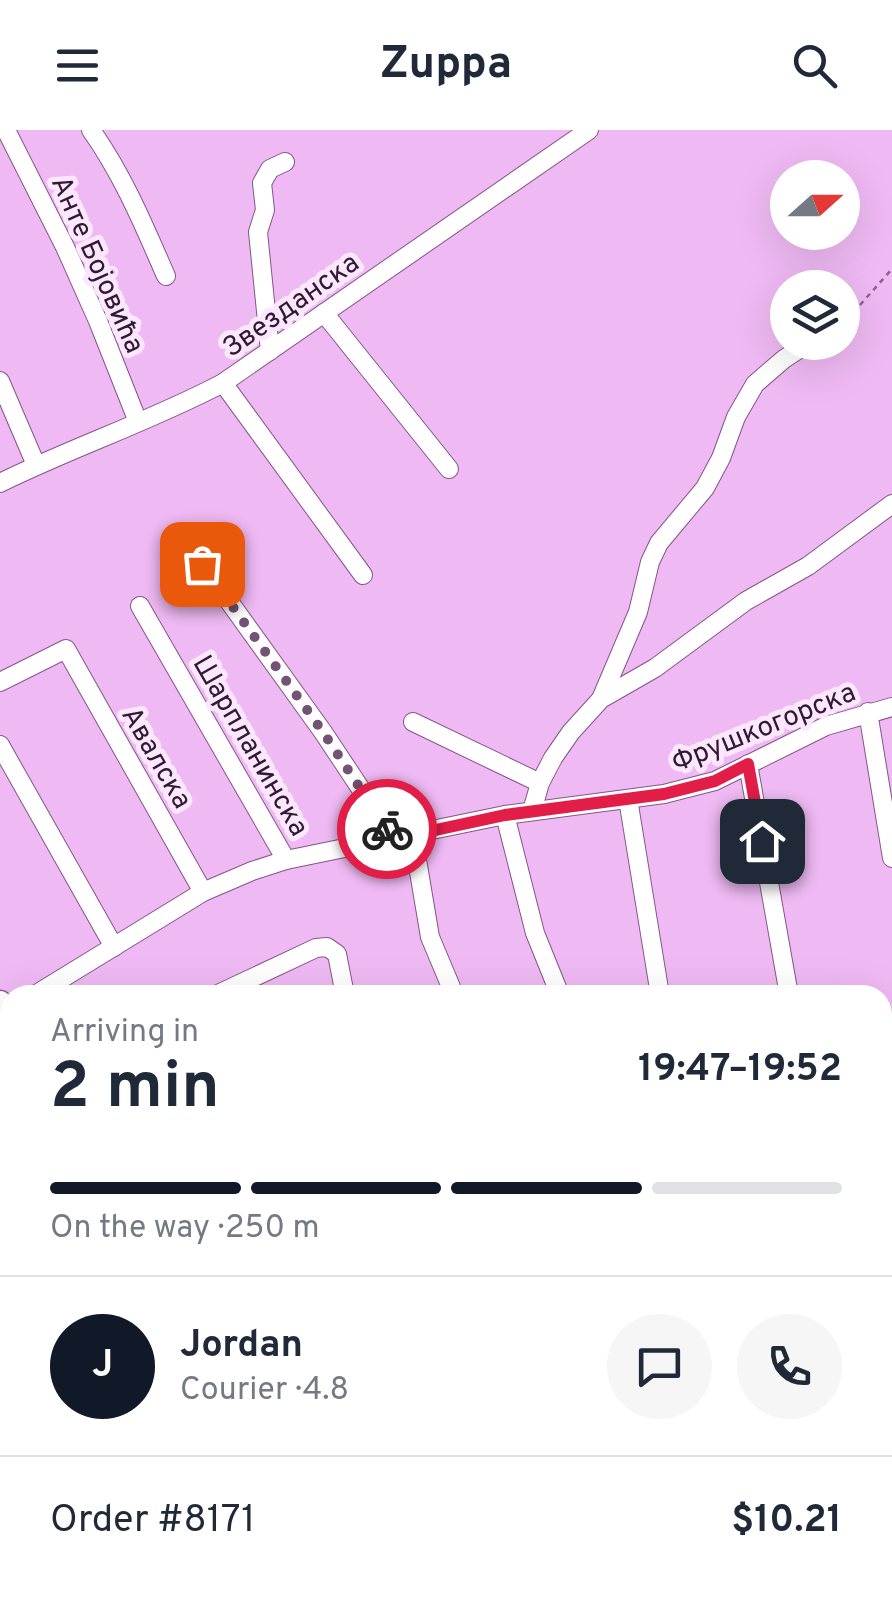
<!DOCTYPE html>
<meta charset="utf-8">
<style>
:root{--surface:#fff;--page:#f6f6f7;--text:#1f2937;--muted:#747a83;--line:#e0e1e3;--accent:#111827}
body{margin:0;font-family:Overpass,sans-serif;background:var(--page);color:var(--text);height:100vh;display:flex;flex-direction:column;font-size:38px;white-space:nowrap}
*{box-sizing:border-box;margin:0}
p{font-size:32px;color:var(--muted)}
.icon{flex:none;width:55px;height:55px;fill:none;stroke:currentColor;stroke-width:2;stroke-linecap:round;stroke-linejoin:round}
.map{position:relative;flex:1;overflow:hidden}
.panel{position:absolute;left:0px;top:855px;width:892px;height:622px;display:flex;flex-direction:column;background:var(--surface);border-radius:30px 30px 0 0;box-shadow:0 10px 40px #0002}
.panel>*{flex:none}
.needle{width:65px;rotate:69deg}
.controls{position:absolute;left:770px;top:30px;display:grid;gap:20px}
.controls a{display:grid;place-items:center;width:90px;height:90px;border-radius:50%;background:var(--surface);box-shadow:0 10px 40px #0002;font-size:50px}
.pin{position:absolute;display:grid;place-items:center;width:85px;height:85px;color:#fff;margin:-42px;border-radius:20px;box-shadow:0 5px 15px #0006}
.courier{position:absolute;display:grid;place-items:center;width:100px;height:100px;margin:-50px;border:8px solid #e11d48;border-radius:50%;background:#fff;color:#222;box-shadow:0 2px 12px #0007}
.headline em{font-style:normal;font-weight:700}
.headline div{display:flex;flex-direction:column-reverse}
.headline{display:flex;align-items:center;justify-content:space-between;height:170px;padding:0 50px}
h1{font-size:65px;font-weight:700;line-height:75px}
.bar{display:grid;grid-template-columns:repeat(4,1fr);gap:15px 10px;align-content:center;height:120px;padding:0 50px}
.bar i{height:12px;border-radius:8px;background:var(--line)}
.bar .active{background:var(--accent)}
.bar p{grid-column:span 4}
.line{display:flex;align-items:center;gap:25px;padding:0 50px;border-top:2px solid var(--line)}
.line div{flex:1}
.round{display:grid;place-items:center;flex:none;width:105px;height:105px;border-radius:52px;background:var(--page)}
header{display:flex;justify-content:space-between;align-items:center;height:130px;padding:0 50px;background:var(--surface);font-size:45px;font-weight:700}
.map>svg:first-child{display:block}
</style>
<header><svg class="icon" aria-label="menu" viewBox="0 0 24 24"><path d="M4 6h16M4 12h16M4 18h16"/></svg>Zuppa<svg class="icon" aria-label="search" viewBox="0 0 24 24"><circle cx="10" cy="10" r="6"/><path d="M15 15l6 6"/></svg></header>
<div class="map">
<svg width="892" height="1476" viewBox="0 0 892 1476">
<rect width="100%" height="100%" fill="#efb9f3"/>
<g fill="#dc9ae1">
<path d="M0 1055 10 1064V1158L0 1171Z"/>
<path d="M0 1331 10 1339V1468H64L57 1476H0Z"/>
</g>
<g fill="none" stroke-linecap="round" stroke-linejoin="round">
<g stroke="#7da6fc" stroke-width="4">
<path d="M7 921 10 925"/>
<path d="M343 1468 348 1476"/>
</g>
</g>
<g fill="#c89efa">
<path d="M10 1197V1236L0 1227V1201Z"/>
<path d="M4 1280 10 1285V1307L0 1298V1285Z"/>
<path d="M0 1390 10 1399V1420L0 1432Z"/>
</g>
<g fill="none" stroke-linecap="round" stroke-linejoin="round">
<defs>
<g id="minor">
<path d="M6 0 65 117 98 191 138 292"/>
<path d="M91 0C123 45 144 96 166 146"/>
<path d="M324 183 449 339"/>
<path d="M842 192 849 188"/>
<path d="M270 221 258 102 265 80 262 53 270 39 285 32"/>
<path d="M0 251 36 335"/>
<path d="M223 253 363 445"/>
<path d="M0 353C73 317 151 291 223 253L589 0"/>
<path d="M182 406 323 602 394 709"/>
<path d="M140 476 286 730"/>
<path d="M0 552 66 519 203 762"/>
<path d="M601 569 638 482 650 432 659 413 705 358 721 328 736 287 755 254 784 229 810 212"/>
<path d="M868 582 892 728"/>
<path d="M413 592 540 653"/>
<path d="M0 615 114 817"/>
<path d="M748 634 789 865"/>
<path d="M628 669 660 865"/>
<path d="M532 681 540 653 553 628 571 602 601 569 655 538 746 471 808 436 892 374"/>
<path d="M505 685 535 803 560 865"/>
<path d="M413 706 430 807 451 857"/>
<path d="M35 865 203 762 252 741 286 730 505 685 664 664 715 651 826 596 892 577"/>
<path d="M216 865 316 818 327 817 337 824 345 865"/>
<path d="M882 975 892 978"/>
<path d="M0 1189 10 1177"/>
<path d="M0 1319 10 1328"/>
<path d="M179 1468 189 1476"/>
<path d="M312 1468 323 1476"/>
<path d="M701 1468 710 1476"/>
<path d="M65 1476 72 1468"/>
<path d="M208 1476 215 1468"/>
<path d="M627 1476 635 1468"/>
</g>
<g id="major">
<path d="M0 872 10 889"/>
<path d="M368 1468 372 1476"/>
</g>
</defs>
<use href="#minor" stroke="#855589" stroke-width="20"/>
<use href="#major" stroke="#855589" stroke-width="25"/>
<path stroke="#89658c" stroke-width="2.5" stroke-dasharray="5 5" stroke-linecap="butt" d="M860 175 892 139"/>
<use href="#minor" stroke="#fff" stroke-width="18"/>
<use href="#major" stroke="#fff" stroke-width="22"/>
</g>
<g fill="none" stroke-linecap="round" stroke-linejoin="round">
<path stroke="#725275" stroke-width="10" stroke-dasharray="0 18" d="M202 434 323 602 387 699"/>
<path stroke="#e11d48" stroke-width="12" d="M387 699 394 709 505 685 664 664 715 651 748 634 762 711"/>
</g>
<g text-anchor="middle" stroke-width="10" stroke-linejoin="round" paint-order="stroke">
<g font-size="28" fill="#2f1b31" stroke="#fde7fe">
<text transform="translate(99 134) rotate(66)" y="10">Анте Бојовића</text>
<text transform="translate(290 174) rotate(-35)" y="10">Звезданска</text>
<text transform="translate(763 596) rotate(-22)" y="10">Фрушкогорска</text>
<text transform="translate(252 615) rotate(60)" y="10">Шарпланинска</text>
<text transform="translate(158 627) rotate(60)" y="10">Авалска</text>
</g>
</g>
</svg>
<div class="controls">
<a><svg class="needle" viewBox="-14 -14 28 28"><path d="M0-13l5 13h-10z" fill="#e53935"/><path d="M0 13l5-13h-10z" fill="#747a83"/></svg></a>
<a><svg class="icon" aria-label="layers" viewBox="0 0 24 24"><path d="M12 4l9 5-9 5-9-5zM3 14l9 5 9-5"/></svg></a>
</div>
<div class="pin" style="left:202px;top:434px;background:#ea580c"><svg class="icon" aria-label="bag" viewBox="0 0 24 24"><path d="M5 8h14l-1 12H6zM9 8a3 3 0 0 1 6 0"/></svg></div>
<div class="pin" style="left:762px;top:711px;background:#1f2937"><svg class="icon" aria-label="home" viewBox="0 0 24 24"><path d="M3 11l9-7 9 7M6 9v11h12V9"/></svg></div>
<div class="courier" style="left:387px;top:699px"><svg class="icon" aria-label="bike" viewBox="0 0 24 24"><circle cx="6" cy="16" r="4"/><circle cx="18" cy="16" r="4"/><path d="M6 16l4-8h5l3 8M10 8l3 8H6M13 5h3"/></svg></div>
<section class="panel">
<div class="headline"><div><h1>2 min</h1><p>Arriving in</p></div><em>19:47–19:52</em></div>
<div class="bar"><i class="active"></i><i class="active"></i><i class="active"></i><i></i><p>On the way · 250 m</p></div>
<div class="line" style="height:180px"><b class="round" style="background:var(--accent);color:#fff">J</b><div><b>Jordan</b><p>Courier · 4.8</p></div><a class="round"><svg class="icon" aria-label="chat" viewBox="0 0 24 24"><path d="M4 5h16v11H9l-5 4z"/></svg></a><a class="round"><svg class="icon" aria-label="phone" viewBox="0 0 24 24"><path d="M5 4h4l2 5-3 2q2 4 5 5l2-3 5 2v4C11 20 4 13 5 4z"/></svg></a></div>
<div class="line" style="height:130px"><div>Order #8171</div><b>$10.21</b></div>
</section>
</div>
